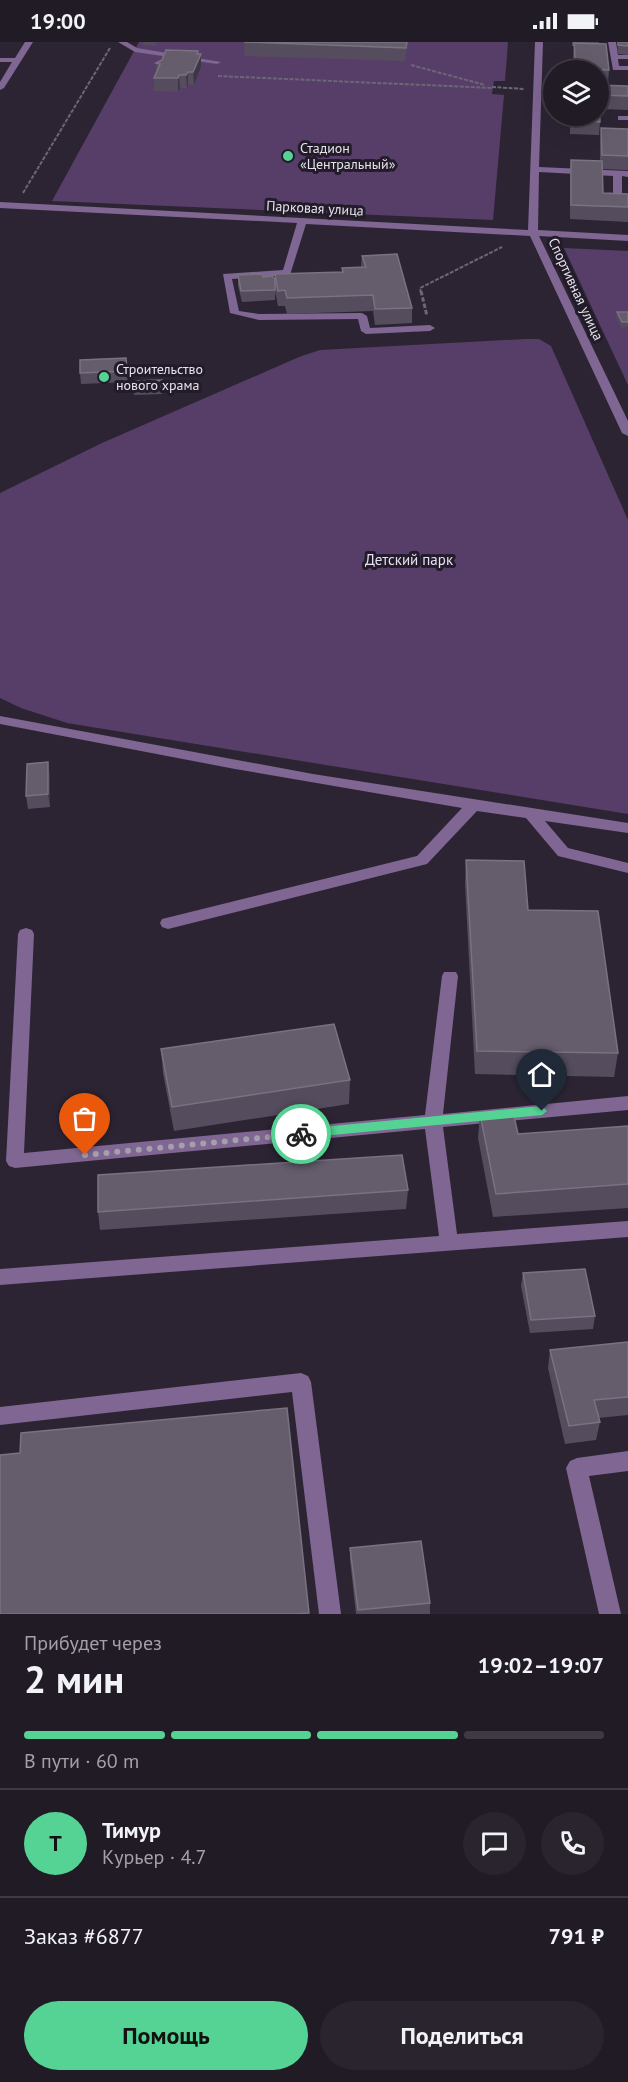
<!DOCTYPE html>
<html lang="ru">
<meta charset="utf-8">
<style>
:root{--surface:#211b26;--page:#29242e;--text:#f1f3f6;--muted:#a2a1a7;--line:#3e3943;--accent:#55d395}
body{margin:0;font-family:"PT Sans",sans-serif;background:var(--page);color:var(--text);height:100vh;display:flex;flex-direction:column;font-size:22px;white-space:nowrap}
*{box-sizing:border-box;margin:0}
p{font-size:20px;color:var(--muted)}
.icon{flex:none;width:33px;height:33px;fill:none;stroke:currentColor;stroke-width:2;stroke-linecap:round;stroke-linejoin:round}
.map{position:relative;height:1572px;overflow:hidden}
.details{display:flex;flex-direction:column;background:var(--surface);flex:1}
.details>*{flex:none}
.fabs{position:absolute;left:543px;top:18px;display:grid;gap:12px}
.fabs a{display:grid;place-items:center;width:66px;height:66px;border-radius:50%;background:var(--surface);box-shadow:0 6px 24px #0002,0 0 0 2px var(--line);font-size:30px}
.pin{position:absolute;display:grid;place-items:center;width:51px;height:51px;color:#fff;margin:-62px -26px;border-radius:50% 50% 50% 0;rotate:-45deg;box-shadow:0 0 6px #0007}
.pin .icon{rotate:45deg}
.courier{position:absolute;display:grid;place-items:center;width:60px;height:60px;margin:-30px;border:4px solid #55d395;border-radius:50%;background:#fff;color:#222;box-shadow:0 2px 8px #0007}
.summary em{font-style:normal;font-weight:800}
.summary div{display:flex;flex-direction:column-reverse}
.summary{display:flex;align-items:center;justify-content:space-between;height:102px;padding:0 24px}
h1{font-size:39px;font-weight:800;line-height:45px}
.bar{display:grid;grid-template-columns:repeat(4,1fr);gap:9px 6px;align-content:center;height:72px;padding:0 24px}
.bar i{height:8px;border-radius:4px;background:var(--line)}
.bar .on{background:var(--accent)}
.bar p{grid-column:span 4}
.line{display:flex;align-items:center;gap:15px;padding:0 24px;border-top:2px solid var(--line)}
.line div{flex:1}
.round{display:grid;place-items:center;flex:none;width:63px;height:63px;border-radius:32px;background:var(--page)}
.button{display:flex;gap:12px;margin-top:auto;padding:12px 24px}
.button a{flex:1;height:69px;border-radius:36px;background:var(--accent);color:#111;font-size:24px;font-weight:800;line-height:69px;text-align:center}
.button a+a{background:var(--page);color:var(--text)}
.status{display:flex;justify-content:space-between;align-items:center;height:42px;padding:0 30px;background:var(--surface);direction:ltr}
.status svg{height:16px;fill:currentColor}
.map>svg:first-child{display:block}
</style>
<div class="status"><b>19:00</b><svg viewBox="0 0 49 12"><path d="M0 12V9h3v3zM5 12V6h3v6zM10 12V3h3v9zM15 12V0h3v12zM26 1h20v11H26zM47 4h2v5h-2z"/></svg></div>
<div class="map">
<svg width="628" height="1572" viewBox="0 0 628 1572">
<rect width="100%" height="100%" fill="#2c2433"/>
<g fill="#563e69">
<path d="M139 0H508L505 39H494L492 52 504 53 493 178 52 159Z"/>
<path d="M564 206 628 209V343Z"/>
<path d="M526 297H539L551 304 628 478V772L67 681 21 666 0 656V451L102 401 299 315 320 308Z"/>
</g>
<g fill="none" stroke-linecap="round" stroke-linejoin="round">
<g stroke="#6d6674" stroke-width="2" stroke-dasharray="4 1.5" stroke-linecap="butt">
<path d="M411 23 485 43"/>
<path d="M218 34 493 46"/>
<path d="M492 45 524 47"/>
<path d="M23 151 110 6"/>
<path d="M421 251 420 246 502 205"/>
</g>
<path stroke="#6d6674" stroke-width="3" stroke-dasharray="4.5 2" stroke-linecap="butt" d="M421 249 427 274"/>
<g fill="#7f6693" fill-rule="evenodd">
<path d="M25 0H33L4 46 0 48V40L12 20H0V16H15Z"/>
<path d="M118 0H127L137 6 221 20 217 22 135 10Z"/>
<path d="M535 0H543L539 125 628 129V135L622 134V157H628V163L613 159V134L539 130 538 188 628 193V199L539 194 628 379V394L622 391 530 194 306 182 290 233 232 237 239 269 259 272 362 271 367 274 370 286 430 283 435 286 430 289 366 292 361 289 358 277 259 278 230 271 223 232 283 228 297 181 0 166V160L528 188Z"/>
<path d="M608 0H616L618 13H628V17H618L619 24H628V28H613Z"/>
<rect x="618" y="74" width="10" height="4"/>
<path d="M0 674 313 732 628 781V791L545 779 568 806 628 821V831L558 814 526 776 477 769 427 822 168 887 162 885 160 881 162 877 417 814 462 766 235 727 0 682Z"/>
<path d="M26 886 32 888 34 892 24 1111 425 1073 442 934 444 930H456L458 934 443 1072 628 1054V1068L443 1085 457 1192 628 1179V1195L0 1243V1227L439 1194 425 1087 15 1126 9 1124 6 1119 18 892 20 888Z"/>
<path d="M301 1331 308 1334 311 1340 341 1572H319L292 1350 0 1383V1365Z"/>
<path d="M628 1409V1429L589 1434 621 1572H599L566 1426 570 1419 577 1416Z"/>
</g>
</g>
<g fill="#554d5d">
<path d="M143 0H157L155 4 143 3Z"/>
<path d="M244 0H407L406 13 405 19 245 14Z"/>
<path d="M572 0H599V2L609 28 608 41H598V28H574L573 14 574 4H572Z"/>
<path d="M618 0H628V13L617 12Z"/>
<path d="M198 9 201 25 194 43H188L187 46H180L178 50 154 49V36L156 30V21Z"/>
<path d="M598 43 628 44V68L600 67V80L599 93 570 92V74H598Z"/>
<path d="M601 86 628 87V128L602 127 603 151 628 152V180L570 177V132L571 118 600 119V100Z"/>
<path d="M362 214 412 266V281L375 283 373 269 287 272 285 264H278L275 249V258L242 260 238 244V233L263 235 275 237V232L342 230V226L361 225Z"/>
<path d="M617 270H628V285L622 286 616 276Z"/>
<path d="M126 316 128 340 81 342 80 331Z"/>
<path d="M162 338V352L134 353V339Z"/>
<path d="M50 733V765L28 767 26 754Z"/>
<path d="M466 818 528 868 618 1011 614 1035 475 1032 465 842Z"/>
<path d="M161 1007 350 1038 349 1062 174 1089 163 1031Z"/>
<path d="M480 1072 518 1092 628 1084V1166L493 1175 478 1096Z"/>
<path d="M408 1148 406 1167 100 1188 98 1170Z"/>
<path d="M523 1231 595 1274 593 1287 530 1291 521 1244Z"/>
<path d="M628 1300V1373L598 1376 600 1380 596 1398 565 1402 548 1326 550 1308Z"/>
<path d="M350 1506 430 1561V1572H356L350 1518Z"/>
</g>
<g fill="#3e3646">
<path d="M198 9V18L201 12V25L194 43 193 30Z"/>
<path d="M188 30V43L187 46 186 33Z"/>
<path d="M179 33 180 46 178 50V36Z"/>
<path d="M48 720 50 733V765L48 752Z"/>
</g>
<g fill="#655d6c" stroke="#797280" stroke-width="1.5">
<path d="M244 0H407L406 6Z"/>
<path d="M618 0H628V4L618 3Z"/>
<path d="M574 1 606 2 609 28 576 27Z"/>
<path d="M166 8 198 9 197 12H201L193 30H188L186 33H179L178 36H154L160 22 156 21 162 18Z"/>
<path d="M598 43 628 44V54L599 53 600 80 571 78V74H598Z"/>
<path d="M601 86 628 87V114L602 113Z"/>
<path d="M571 118 602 119 603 151 628 152V165L571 163Z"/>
<path d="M397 212 412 266 375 267 373 253 287 256 285 248 278 249 275 232 343 230 342 226 366 225 362 214Z"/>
<path d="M262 232 263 235 272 234 275 237V248L241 249 238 233Z"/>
<path d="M617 270H628V280H622Z"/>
<path d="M126 316 127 329 80 331V318Z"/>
<path d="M162 338V346L134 348V339Z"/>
<path d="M48 720V752L26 754 27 722Z"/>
<path d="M466 818 524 819 528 868 598 869 618 1011 477 1009Z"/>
<path d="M334 982 350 1038 172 1065 161 1007Z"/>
<path d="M513 1070 518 1092 628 1084V1142L496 1152 480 1072Z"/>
<path d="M402 1113 408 1148 98 1170V1133Z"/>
<path d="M585 1227 595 1274 531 1278 523 1231Z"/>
<path d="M628 1300V1355L594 1358 600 1380 569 1384 550 1308Z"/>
<path d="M287 1366 309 1571 295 1572H0V1413L20 1411 21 1391Z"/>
<path d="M421 1499 430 1561 358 1568 350 1506Z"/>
</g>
<path fill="#55d395" d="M542 1064 547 1069 542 1073 301 1096 295 1092 301 1087Z"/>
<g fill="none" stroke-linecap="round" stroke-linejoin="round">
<path stroke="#a59fab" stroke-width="6" stroke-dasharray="0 10.8" d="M85 1113 301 1092"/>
</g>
<g fill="#55d395" stroke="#221b29" stroke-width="2">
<circle cx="288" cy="114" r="6"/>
<circle cx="104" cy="335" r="6"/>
</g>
<g text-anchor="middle" stroke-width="6" stroke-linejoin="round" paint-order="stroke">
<g font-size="14" fill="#e6e1eb" stroke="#221b29" text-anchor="start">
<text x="300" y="111">Стадион<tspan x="300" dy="16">«Центральный»</tspan></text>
<text x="116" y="332">Строительство<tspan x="116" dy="16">нового храма</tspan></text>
</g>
<g font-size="14" fill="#e6e1eb" stroke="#221b29">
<text transform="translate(315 166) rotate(3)" y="5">Парковая улица</text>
<text transform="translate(576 247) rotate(65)" y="5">Спортивная улица</text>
</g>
<g font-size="15" fill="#e9dff2" stroke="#221b29">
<text x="409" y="523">Детский парк</text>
</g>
</g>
</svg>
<div class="fabs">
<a><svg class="icon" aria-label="layers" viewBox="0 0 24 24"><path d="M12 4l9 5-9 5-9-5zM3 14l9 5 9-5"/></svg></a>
</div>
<div class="pin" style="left:85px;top:1113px;background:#ea580c"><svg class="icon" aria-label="bag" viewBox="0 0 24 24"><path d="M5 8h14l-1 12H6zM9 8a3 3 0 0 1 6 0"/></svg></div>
<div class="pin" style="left:542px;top:1069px;background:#1f2937"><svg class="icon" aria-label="home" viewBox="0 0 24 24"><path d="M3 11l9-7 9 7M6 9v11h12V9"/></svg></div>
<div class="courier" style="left:301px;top:1092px"><svg class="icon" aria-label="bike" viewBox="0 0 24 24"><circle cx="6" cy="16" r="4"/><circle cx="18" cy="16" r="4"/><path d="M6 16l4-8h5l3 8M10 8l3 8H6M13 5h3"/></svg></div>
</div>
<section class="details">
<div class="summary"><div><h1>2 мин</h1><p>Прибудет через</p></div><em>19:02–19:07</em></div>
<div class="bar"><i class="on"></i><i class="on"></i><i class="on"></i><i></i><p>В пути · 60 m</p></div>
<div class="line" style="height:108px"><b class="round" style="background:var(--accent);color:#111">Т</b><div><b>Тимур</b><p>Курьер · 4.7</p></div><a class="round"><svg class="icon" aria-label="chat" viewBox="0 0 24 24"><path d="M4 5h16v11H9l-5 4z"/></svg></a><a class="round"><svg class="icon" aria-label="phone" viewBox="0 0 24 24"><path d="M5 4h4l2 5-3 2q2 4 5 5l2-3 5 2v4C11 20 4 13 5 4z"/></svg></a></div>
<div class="line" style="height:78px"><div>Заказ #6877</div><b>791 ₽</b></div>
<div class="button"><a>Помощь</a><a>Поделиться</a></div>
</section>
